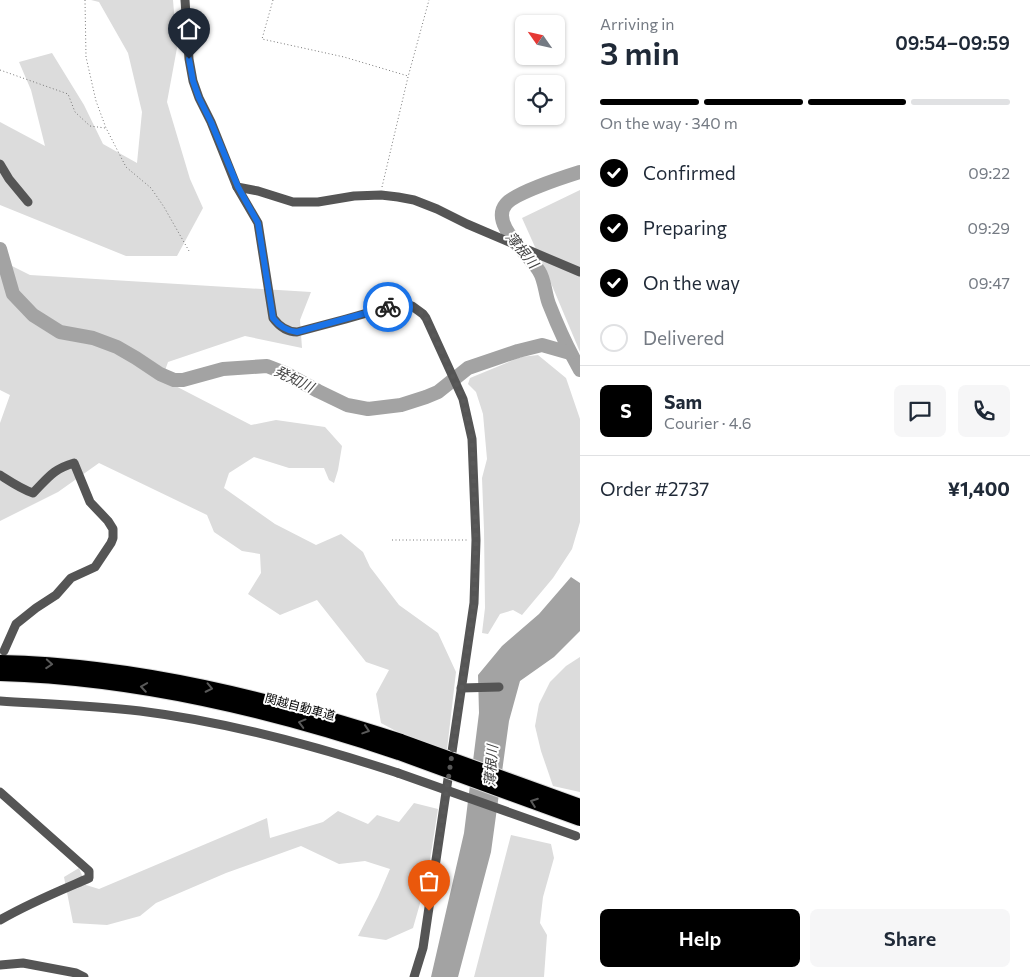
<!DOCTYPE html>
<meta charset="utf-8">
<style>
:root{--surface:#fff;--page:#f6f6f7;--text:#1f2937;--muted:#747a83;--line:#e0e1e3;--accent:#000}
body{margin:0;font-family:Commissioner,"Noto Sans JP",sans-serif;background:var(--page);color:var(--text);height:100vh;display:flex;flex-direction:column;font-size:19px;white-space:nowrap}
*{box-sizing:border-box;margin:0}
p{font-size:16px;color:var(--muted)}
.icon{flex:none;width:28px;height:28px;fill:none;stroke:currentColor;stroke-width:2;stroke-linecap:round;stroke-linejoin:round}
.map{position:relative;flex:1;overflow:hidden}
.details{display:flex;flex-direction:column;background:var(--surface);width:450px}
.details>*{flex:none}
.needle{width:32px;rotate:304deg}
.fabs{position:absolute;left:515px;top:15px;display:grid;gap:10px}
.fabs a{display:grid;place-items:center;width:50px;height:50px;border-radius:8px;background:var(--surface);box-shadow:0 1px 4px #0004;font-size:25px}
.pin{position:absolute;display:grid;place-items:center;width:42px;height:42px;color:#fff;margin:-51px -21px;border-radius:50% 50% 50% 0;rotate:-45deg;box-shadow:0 0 5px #0007}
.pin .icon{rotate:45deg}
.courier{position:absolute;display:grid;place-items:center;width:50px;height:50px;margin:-25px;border:4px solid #1a73e8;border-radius:50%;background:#fff;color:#222;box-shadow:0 1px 6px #0007}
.headline em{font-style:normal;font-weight:600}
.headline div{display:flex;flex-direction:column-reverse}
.headline{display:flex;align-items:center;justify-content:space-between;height:85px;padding:0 20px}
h1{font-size:32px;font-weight:600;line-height:38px}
.bar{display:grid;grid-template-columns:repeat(4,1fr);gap:8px 5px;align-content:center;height:60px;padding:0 20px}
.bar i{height:6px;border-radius:4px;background:var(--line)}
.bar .active{background:var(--accent)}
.bar p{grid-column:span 4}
.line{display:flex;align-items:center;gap:12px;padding:0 20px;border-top:1px solid var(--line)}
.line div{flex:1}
.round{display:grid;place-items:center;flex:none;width:52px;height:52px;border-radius:8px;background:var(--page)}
ol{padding:0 20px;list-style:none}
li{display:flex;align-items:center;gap:15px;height:55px}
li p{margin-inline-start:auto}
li .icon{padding:5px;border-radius:50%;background:var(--accent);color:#fff;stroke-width:4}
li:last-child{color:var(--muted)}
li i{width:28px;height:28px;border:2px solid var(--line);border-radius:50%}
.button{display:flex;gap:10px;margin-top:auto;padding:10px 20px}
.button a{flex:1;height:58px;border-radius:8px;background:var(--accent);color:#fff;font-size:20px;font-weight:600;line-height:58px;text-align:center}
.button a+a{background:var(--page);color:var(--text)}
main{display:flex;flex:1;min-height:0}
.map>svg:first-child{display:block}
</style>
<main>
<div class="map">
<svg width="580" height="977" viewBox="0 0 580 977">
<rect width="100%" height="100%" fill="#fff"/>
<g fill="#dcdcdc">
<path d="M91 0H173L177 48 167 102 190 179 203 208 177 256H126L0 205V122L45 146 31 90 19 62 52 53 84 105 103 144 137 163 142 112 128 53 99 2Z"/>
<path d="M580 190V352L548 276 522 218Z"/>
<path d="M0 260 30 275 311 292 300 320 302 348 245 336 168 362 162 379 251 425 276 420 325 427 342 446 338 470 334 483 329 480 324 468H289L254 457 229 473 224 488 275 524 316 545 341 534 363 552 370 567 399 605 438 633 456 672 446 758 381 723 376 694 389 670 366 662 317 600 280 615 248 594 261 573 260 554 242 551 214 532 207 515 99 463 58 492 0 521V423L10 395 0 390Z"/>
<path d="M538 355 566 378 580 419V522L572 549 553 578 522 615 513 610 500 614 488 634 482 633 485 608 484 530 482 478 487 459 483 414 476 392 468 384 470 378 521 357Z"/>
<path d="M580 657V792L553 786 541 751 535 726 539 704 550 682 566 666Z"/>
<path d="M414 803 438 809 427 879 413 928 386 940 358 936 378 897 390 869 365 861 339 864 301 846 226 873 156 903 140 916 107 925 73 923 64 877 79 868 86 885 99 889 267 818 270 838 323 822 338 811 368 824 377 815 399 822Z"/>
<path d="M511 835 551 844 554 858 543 897 540 923 547 935 544 977H474Z"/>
</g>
<path fill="#a3a3a3" d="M571 577 580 583V631L554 657 520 681 509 721 491 852 458 977H431L464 833 479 713 478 675 502 646 539 614Z"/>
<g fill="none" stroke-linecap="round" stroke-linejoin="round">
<g stroke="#a3a3a3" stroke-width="14">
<path d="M580 172C564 177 515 193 506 204 489 224 529 254 539 271 545 280 545 294 549 304 558 327 568 349 580 370"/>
<path d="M0 249 13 294 33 315 60 332 93 338 117 347 136 358 160 374 174 380H183L223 369 267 366 285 373 318 391 347 405 368 409 401 405 426 397 438 392 468 368 518 351 542 345 570 353"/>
</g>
<defs>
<g id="highway">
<path d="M0 662C138 665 271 699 401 741"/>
<path d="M0 674C137 678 270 710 399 753"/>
</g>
</defs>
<use href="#highway" stroke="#dbdbdb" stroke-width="16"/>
<g stroke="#777" stroke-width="1" stroke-dasharray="1 2.5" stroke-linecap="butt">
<path d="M85 0 86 57 96 101 106 128 126 167 151 188 164 207 189 251"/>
<path d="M273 0 262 39 344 57 408 76"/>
<path d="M0 70 68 94 75 112 90 126 105 128"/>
<path d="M382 187 408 77 429 0"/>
<path d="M392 540H468"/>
</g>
<g stroke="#555" stroke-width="9">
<path d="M185 0 189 59 193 81 199 98 211 122 237 187 258 223 273 318C279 326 286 332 297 332L346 319 402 303 412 306 423 314 426 318 463 399 472 439 476 540 474 603 423 948 414 977"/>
<path d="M0 164 9 179 28 202"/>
<path d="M237 187 258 191 293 202H318L354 196 381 195 398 197 414 200 437 209 467 224 580 272"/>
<path d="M0 475C11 482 21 489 33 493 48 478 53 469 74 463L90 502 108 521 113 529V538L111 543 95 567 71 578 56 595 36 608 16 624 4 651"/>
<path d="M461 688 499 687"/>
<path d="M0 701C47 704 94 706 140 711 228 722 313 745 398 773"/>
<path d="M0 792 89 871V878C59 891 29 903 0 920"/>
<path d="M0 965 23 963 76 973 84 977"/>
</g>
<use href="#highway" stroke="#000" stroke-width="14"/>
<defs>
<g id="highway-bridge">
<path d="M401 741 580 806"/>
<path d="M399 753 580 819"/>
</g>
</defs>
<use href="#highway-bridge" stroke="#dbdbdb" stroke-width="16" stroke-linecap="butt"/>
<path stroke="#555" stroke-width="9" d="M398 773 576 836"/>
<use href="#highway-bridge" stroke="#000" stroke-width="14"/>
</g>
<defs><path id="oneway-chevron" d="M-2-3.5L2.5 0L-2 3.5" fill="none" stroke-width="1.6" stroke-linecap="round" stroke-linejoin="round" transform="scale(1.25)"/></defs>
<g stroke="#595959">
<use href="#oneway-chevron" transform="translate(49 664) rotate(4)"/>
<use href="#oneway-chevron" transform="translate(144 687) rotate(-171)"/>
<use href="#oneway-chevron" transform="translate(209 688) rotate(12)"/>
<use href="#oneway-chevron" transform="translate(302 723) rotate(-165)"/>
<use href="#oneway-chevron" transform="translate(366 730) rotate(18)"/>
<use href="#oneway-chevron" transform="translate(534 802) rotate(-160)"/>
</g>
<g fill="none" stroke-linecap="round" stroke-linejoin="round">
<path stroke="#595959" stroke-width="5" stroke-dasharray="0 9" d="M388 307C392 306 396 304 400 303 410 302 421 311 426 318L463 399 472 439 476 540 474 603 429 911"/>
<path stroke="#1a73e8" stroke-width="6" d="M189 59 193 81 199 98 211 122 238 187 258 223 273 318C279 326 286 331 297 332L388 307"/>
</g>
<g text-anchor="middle" stroke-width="4" stroke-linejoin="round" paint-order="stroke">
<g font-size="12" fill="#000" stroke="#fff">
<text transform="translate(300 707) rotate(15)" y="4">関越自動車道</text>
</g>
<g font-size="14" font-style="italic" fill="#444" stroke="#fff">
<text transform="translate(522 250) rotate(51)" y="5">薄根川</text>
<text transform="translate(294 379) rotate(26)" y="5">発知川</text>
<text transform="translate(491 766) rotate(-86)" y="5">薄根川</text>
</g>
</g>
</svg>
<div class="fabs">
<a><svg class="needle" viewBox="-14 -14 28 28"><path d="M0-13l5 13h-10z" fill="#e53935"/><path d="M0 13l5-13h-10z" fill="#747a83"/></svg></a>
<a><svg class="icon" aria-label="locate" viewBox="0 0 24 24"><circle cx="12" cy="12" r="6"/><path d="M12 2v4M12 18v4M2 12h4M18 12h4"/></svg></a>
</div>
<div class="pin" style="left:429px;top:911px;background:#ea580c"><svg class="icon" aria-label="bag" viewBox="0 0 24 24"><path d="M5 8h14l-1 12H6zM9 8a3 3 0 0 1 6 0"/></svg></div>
<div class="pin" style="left:189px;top:59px;background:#1f2937"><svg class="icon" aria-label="home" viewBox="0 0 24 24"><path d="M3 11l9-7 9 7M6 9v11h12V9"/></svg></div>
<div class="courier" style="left:388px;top:307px"><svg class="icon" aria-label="bike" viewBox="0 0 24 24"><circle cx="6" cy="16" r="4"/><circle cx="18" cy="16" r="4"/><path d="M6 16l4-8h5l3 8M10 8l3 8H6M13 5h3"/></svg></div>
</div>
<section class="details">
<div class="headline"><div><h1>3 min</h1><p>Arriving in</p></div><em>09:54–09:59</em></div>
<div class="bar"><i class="active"></i><i class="active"></i><i class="active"></i><i></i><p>On the way · 340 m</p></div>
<ol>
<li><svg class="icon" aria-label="check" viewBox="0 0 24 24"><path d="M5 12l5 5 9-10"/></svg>Confirmed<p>09:22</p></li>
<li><svg class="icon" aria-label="check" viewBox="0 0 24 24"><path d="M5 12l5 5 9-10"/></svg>Preparing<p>09:29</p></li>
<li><svg class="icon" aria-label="check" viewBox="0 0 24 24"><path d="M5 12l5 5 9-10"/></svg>On the way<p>09:47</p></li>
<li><i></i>Delivered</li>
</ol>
<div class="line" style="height:90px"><b class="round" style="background:var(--accent);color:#fff">S</b><div><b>Sam</b><p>Courier · 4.6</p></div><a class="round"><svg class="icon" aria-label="chat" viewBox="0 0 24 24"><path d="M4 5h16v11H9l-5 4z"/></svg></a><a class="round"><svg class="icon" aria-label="phone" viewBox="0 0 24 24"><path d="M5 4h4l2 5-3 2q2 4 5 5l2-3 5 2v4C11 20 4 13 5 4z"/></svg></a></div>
<div class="line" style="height:65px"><div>Order #2737</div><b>¥1,400</b></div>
<div class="button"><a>Help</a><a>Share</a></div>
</section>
</main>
